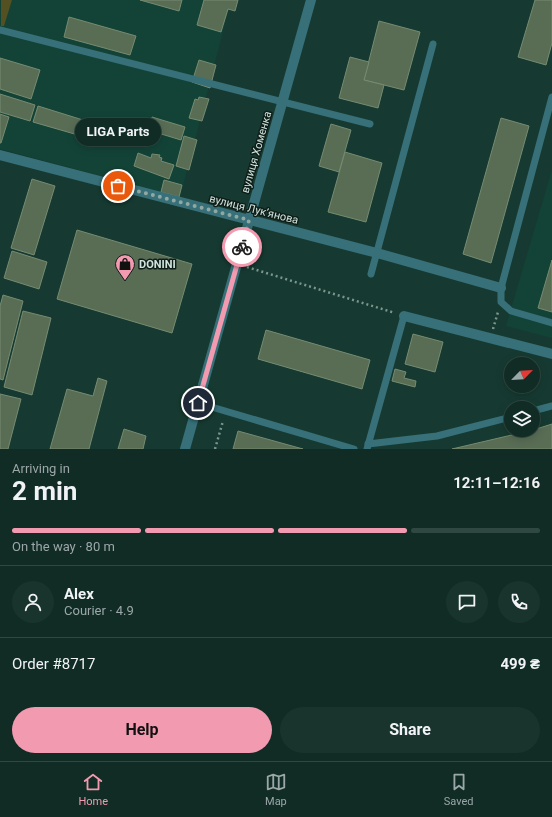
<!DOCTYPE html>
<meta charset="utf-8">
<style>
:root{--surface:#102c25;--page:#19342d;--text:#f1f3f6;--muted:#9ca7a7;--line:#304842;--accent:#f29ab0}
body{margin:0;font-family:Roboto,sans-serif;background:var(--page);color:var(--text);height:100vh;display:flex;flex-direction:column;font-size:15px;white-space:nowrap}
*{box-sizing:border-box;margin:0}
p{font-size:13px;color:var(--muted)}
.icon{flex:none;width:22px;height:22px;fill:none;stroke:currentColor;stroke-width:2;stroke-linecap:round;stroke-linejoin:round}
.map{position:relative;height:449px;overflow:hidden}
.panel{display:flex;flex-direction:column;background:var(--surface);flex:1}
.panel>*{flex:none}
.needle{width:26px;rotate:66deg}
.tools{position:absolute;left:504px;top:357px;display:grid;gap:8px}
.tools a{display:grid;place-items:center;width:36px;height:36px;border-radius:50%;background:var(--surface);box-shadow:0 2px 10px #0003,0 0 0 1px var(--line);font-size:20px}
.pin{position:absolute;display:grid;place-items:center;width:34px;height:34px;color:#fff;margin:-17px;border:2px solid #fff;border-radius:50%;box-shadow:0 1px 4px #0007}
.courier{position:absolute;display:grid;place-items:center;width:40px;height:40px;margin:-20px;border:3px solid #f29ab0;border-radius:50%;background:#fff;color:#222;box-shadow:0 1px 5px #0007}
.bubble{position:absolute;height:28px;border-radius:14px;background:var(--surface);box-shadow:0 2px 10px #0003,0 0 0 1px var(--line);font-size:13px;font-weight:700;line-height:28px;text-align:center}
.head em{font-style:normal;font-weight:700}
.head div{display:flex;flex-direction:column-reverse}
.head{display:flex;align-items:center;justify-content:space-between;height:68px;padding:0 12px}
h1{font-size:26px;font-weight:700;line-height:30px}
.bar{display:grid;grid-template-columns:repeat(4,1fr);gap:6px 4px;align-content:center;height:48px;padding:0 12px}
.bar i{height:5px;border-radius:3px;background:var(--line)}
.bar .on{background:var(--accent)}
.bar p{grid-column:span 4}
.line{display:flex;align-items:center;gap:10px;padding:0 12px;border-top:1px solid var(--line)}
.line div{flex:1}
.round{display:grid;place-items:center;flex:none;width:42px;height:42px;border-radius:21px;background:var(--page)}
.button{display:flex;gap:8px;margin-top:auto;padding:8px 12px}
.button a{flex:1;height:46px;border-radius:24px;background:var(--accent);color:#111;font-size:16px;font-weight:700;line-height:46px;text-align:center}
.button a+a{background:var(--page);color:var(--text)}
.tab-bar{display:flex;justify-content:space-around;align-items:center;height:56px;border-top:1px solid var(--line);background:var(--surface);font-size:11px;color:var(--muted)}
.tab-bar a{display:grid;justify-items:center;gap:2px}
.tab-bar .on{color:var(--accent)}
.map>svg:first-child{display:block}
</style>
<div class="map">
<svg width="552" height="449" viewBox="0 0 552 449">
<rect width="100%" height="100%" fill="#163a31"/>
<g fill="#134337">
<path d="M0 0H231L180 197 0 149Z"/>
<path d="M552 170V338L506 326Z"/>
</g>
<path fill="#535022" d="M1 0H12L4 26H1Z"/>
<g fill="#596d55" stroke="#768b71">
<path d="M140 0H182L179 11Z"/>
<path d="M204 0H238L235 11 228 9 221 32 197 25Z"/>
<path d="M535 0H552V43L546 65 518 57Z"/>
<path d="M69 17 136 36 130 55 64 37Z"/>
<path d="M379 21 420 32 404 90 364 80Z"/>
<path d="M350 57 369 62 364 80 384 85 378 108 339 98Z"/>
<path d="M0 58 40 70 31 99 0 89Z"/>
<path d="M199 60 216 65 210 88 192 82Z"/>
<path d="M0 94 35 105 30 121 0 112Z"/>
<path d="M199 97 209 99 202 121 189 118 195 99 198 100Z"/>
<path d="M38 106 83 120 78 135 33 122Z"/>
<path d="M0 114 9 117 1 143H0Z"/>
<path d="M152 117 185 127 181 140 148 130Z"/>
<path d="M501 118 529 126 491 263 463 254Z"/>
<path d="M331 124 351 130 339 172 319 166Z"/>
<path d="M184 136 197 140 189 170 176 166Z"/>
<path d="M345 152 382 163 366 222 328 212Z"/>
<path d="M138 153 151 158 152 154 160 155 159 157 162 158 161 161 174 165 169 179 134 166Z"/>
<path d="M32 179 55 186 34 255 11 248Z"/>
<path d="M164 180 182 185 179 197 161 192Z"/>
<path d="M77 230 192 264 172 333 57 299Z"/>
<path d="M12 251 47 262 39 289 4 278Z"/>
<path d="M552 260V312L538 308Z"/>
<path d="M3 295 23 301 3 380 0 379V306Z"/>
<path d="M23 311 51 318 32 395 4 387Z"/>
<path d="M266 330 370 360 362 389 258 359Z"/>
<path d="M413 334 443 342 435 372 405 364Z"/>
<path d="M395 369 406 372 404 378 416 381 415 387 392 381Z"/>
<path d="M98 378 107 381 89 449H50L67 389 93 396Z"/>
<path d="M0 394 21 399 8 449H0Z"/>
<path d="M552 424V449H452L533 430Z"/>
<path d="M124 429 146 436 143 449H118Z"/>
<path d="M238 431 303 449H233Z"/>
</g>
<g fill="none" stroke-linecap="round" stroke-linejoin="round">
<g stroke="#7b968e" stroke-width="2.5" stroke-dasharray="2 3" stroke-linecap="butt">
<path d="M247 267 395 313"/>
<path d="M493 329 498 312"/>
<path d="M215 449 223 421"/>
</g>
<g stroke="#377079" stroke-width="7">
<path d="M0 30 370 124"/>
<path d="M552 97 501 288V302L511 311 552 323"/>
<path d="M371 274 433 44"/>
<path d="M198 403 354 449"/>
<path d="M533 411 552 406"/>
<path d="M368 444 437 436 511 417"/>
<path d="M367 449 404 316"/>
</g>
<g stroke="#377079" stroke-width="10">
<path d="M0 155 377 253 501 288"/>
<path d="M404 316 552 354"/>
<path d="M185 449 311 0"/>
</g>
</g>
<g fill="none" stroke-linecap="round" stroke-linejoin="round">
<path stroke="#90a8a1" stroke-width="4" stroke-dasharray="0 7.2" d="M118 186 249 220 242 247"/>
<path stroke="#f29ab0" stroke-width="5" d="M198 403 242 247"/>
</g>
<defs>
<symbol id="shop-pin" viewBox="-11 -11 22 30"><path d="M0 17L-7.5 6A9.5 9.5 0 1 1 7.5 6Z" fill="#f29ab0" stroke="#0f1e19"/><path d="M-5-2.5h2.3a2.7 3.5 0 0 1 5.4 0H5L5.5 6h-11ZM-1.5-2.5h3a1.5 2.3 0 0 0-3 0Z" fill="#111"/></symbol>
</defs>
<g fill-rule="evenodd">
<use href="#shop-pin" x="114" y="253" width="22" height="30"/>
</g>
<g text-anchor="middle" stroke-width="3" stroke-linejoin="round" paint-order="stroke">
<g font-size="11" fill="#d1e4de" stroke="#0f1e19">
<text transform="translate(256 152) rotate(-74)" y="4">вулиця Хоменка</text>
<text transform="translate(254 209) rotate(14)" y="4">вулиця Лукʼянова</text>
</g>
<g font-size="11" font-weight="bold" fill="#d1e4de" stroke="#0f1e19" text-anchor="start">
<text x="139" y="268">DONINI</text>
</g>
</g>
</svg>
<div class="tools">
<a><svg class="needle" viewBox="-14 -14 28 28"><path d="M0-13l5 13h-10z" fill="#e53935"/><path d="M0 13l5-13h-10z" fill="#9ca7a7"/></svg></a>
<a><svg class="icon" aria-label="layers" viewBox="0 0 24 24"><path d="M12 4l9 5-9 5-9-5zM3 14l9 5 9-5"/></svg></a>
</div>
<div class="pin" style="left:118px;top:186px;background:#ea580c"><svg class="icon" aria-label="bag" viewBox="0 0 24 24"><path d="M5 8h14l-1 12H6zM9 8a3 3 0 0 1 6 0"/></svg></div>
<div class="pin" style="left:198px;top:403px;background:#1f2937"><svg class="icon" aria-label="home" viewBox="0 0 24 24"><path d="M3 11l9-7 9 7M6 9v11h12V9"/></svg></div>
<div class="courier" style="left:242px;top:247px"><svg class="icon" aria-label="bike" viewBox="0 0 24 24"><circle cx="6" cy="16" r="4"/><circle cx="18" cy="16" r="4"/><path d="M6 16l4-8h5l3 8M10 8l3 8H6M13 5h3"/></svg></div>
<div class="bubble" style="left:75px;top:118px;width:86px">LIGA Parts</div>
</div>
<section class="panel">
<div class="head"><div><h1>2 min</h1><p>Arriving in</p></div><em>12:11–12:16</em></div>
<div class="bar"><i class="on"></i><i class="on"></i><i class="on"></i><i></i><p>On the way · 80 m</p></div>
<div class="line" style="height:72px"><a class="round"><svg class="icon" aria-label="person" viewBox="0 0 24 24"><circle cx="12" cy="8" r="4"/><path d="M4 21q1-7 8-7t8 7"/></svg></a><div><b>Alex</b><p>Courier · 4.9</p></div><a class="round"><svg class="icon" aria-label="chat" viewBox="0 0 24 24"><path d="M4 5h16v11H9l-5 4z"/></svg></a><a class="round"><svg class="icon" aria-label="phone" viewBox="0 0 24 24"><path d="M5 4h4l2 5-3 2q2 4 5 5l2-3 5 2v4C11 20 4 13 5 4z"/></svg></a></div>
<div class="line" style="height:52px"><div>Order #8717</div><b>499 ₴</b></div>
<div class="button"><a>Help</a><a>Share</a></div>
</section>
<nav class="tab-bar">
<a class="on"><svg class="icon" aria-label="home" viewBox="0 0 24 24"><path d="M3 11l9-7 9 7M6 9v11h12V9"/></svg>Home</a>
<a><svg class="icon" aria-label="map" viewBox="0 0 24 24"><path d="M3 6l6-2 6 2 6-2v14l-6 2-6-2-6 2zM9 4v14M15 6v14"/></svg>Map</a>
<a><svg class="icon" aria-label="saved" viewBox="0 0 24 24"><path d="M7 4h10v16l-5-4-5 4z"/></svg>Saved</a>
</nav>
